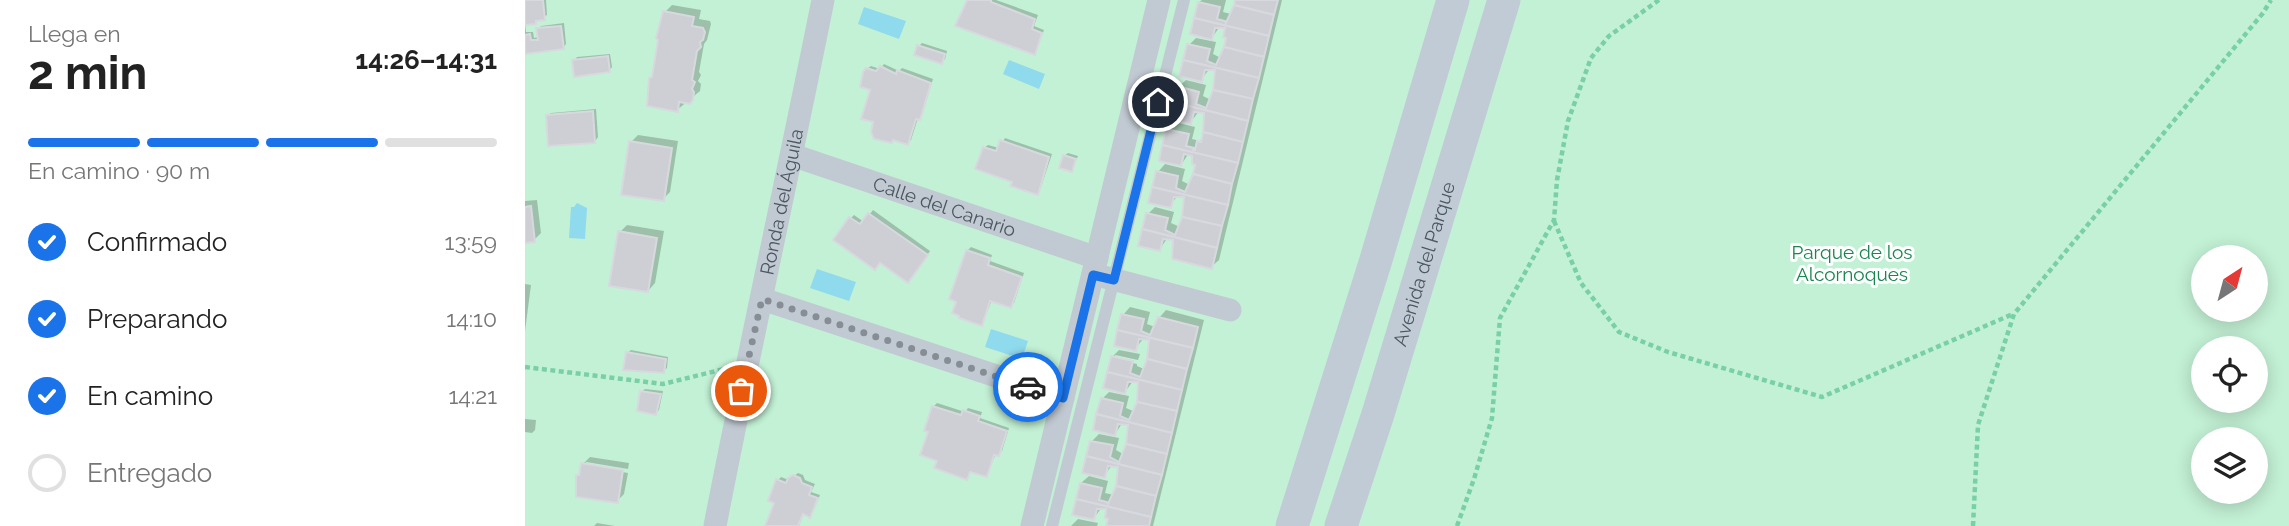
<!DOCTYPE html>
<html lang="es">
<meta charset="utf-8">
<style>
:root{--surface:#fff;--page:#f2f2f2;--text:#222;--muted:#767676;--line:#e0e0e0;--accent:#1a73e8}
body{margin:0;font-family:Raleway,sans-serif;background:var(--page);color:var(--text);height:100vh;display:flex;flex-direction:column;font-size:26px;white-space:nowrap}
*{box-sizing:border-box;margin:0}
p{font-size:23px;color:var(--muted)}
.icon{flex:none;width:38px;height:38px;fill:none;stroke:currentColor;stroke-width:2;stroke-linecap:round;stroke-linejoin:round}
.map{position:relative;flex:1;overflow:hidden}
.drawer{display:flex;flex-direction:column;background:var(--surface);width:525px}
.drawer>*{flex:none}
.needle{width:46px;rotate:36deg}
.buttons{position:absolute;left:1666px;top:245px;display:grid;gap:14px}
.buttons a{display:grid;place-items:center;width:77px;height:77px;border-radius:50%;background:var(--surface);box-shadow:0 4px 18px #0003;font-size:35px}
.pin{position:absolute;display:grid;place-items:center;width:60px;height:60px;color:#fff;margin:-30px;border:4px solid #fff;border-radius:50%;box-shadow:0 2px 7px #0007}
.courier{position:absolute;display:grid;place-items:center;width:70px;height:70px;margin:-35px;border:5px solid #1a73e8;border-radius:50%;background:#fff;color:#222;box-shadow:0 2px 9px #0007}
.head em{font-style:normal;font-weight:700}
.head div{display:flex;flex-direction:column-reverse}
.head{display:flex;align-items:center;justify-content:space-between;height:119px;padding:0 28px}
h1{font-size:46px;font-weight:700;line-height:52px}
.bar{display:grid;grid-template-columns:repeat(4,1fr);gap:10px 7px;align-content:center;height:84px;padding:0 28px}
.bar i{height:9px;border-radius:5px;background:var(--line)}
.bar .on{background:var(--accent)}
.bar p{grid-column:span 4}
ol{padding:0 28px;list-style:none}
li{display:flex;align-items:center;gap:21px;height:77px}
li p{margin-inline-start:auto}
li .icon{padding:7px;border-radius:50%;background:var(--accent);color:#fff;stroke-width:4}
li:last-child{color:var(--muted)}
li i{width:38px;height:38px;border:4px solid var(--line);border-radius:50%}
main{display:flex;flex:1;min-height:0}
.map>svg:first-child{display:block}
</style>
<main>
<section class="drawer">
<div class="head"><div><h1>2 min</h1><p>Llega en</p></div><em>14:26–14:31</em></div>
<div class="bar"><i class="on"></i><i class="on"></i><i class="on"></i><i></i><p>En camino · 90 m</p></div>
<ol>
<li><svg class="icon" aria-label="check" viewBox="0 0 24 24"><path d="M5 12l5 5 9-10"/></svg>Confirmado<p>13:59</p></li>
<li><svg class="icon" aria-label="check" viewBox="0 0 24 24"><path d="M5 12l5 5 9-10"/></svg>Preparando<p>14:10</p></li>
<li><svg class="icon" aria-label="check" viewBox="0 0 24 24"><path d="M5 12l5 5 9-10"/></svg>En camino<p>14:21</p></li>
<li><i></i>Entregado</li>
</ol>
</section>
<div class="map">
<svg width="1764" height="526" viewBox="0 0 1764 526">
<rect width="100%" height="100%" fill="#f5f3f3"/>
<path fill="#c3f1d5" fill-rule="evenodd" d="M0 0H1764V526H0ZM1678 257H1731V310H1678ZM1678 348H1731V401H1678ZM1678 439H1731V492H1678Z"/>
<g fill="#90daee">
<path d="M339 7 381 21 374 39 333 24Z"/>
<path d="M484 60 520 74 514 89 478 74Z"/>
<path d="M52 203 62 208 60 239 44 238 46 207H49Z"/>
<path d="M292 269 331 282 324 301 285 288Z"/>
<path d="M466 329 503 341 497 359 460 347Z"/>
</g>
<g fill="#0003">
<path d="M0 0H21L22 15 10 22 0 24 1 32H8L9 38 14 37 13 29 16 26 39 23 41 44 38 48 0 52Z"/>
<path d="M444 0H471L513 15 509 26 519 30 512 49 509 53Z"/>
<path d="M677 0H701L698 12 706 14 712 0H757L694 260 686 267 650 238 643 237 635 249 623 214 630 207 649 212 646 223 655 227 659 217 661 195H653L645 206 633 172 640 164 660 169 657 181 665 185 670 175 671 154 664 153 656 165 643 130 650 122 670 127 667 139 675 141 678 137 682 111H674L666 122 653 87 661 80 681 85 678 96 684 99 689 95 692 69 685 68 676 80 664 45 671 38 691 42 688 54 696 58 700 48 702 27 695 26 687 38 674 2Z"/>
<path d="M147 5 176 10 174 19 185 21 186 24 182 40 179 44 174 72 176 75 173 81 176 84 175 91 152 110 129 76 140 12Z"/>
<path d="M397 43 422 51 420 59 416 62 394 46Z"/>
<path d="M85 54 87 67 84 71 49 61 52 57Z"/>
<path d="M359 64 374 71 377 68 408 79 397 115 393 118 386 140 383 143 368 139 350 121 348 89 342 69 346 66 355 69Z"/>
<path d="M71 109 73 137 70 141 22 116 26 113Z"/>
<path d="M113 135 153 141 145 192 138 199 106 142Z"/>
<path d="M480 138 527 154 515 190 512 193 489 181 459 148 463 145 474 148Z"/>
<path d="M543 153 553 156 547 170 539 156Z"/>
<path d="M12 200 16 233 9 240 0 241V201Z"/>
<path d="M348 210 405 251 386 278 355 261 326 218 329 215 339 222Z"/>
<path d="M102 225 139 231 130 283 123 291 95 232Z"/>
<path d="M446 247 467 255 465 261 499 273 489 303 485 306 467 300 457 324 442 251Z"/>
<path d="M0 284 6 285 0 331Z"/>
<path d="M605 307 625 312 622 324 630 327 634 318 641 310 679 320 628 526H583L585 518 582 507H577L569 518 556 483 564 476 583 481 580 493 589 495 592 492 595 465H587L579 476 567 441 574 434 594 438 591 450 598 454 602 450 605 423 598 422 590 434 577 399 584 392 604 396 601 408 608 411 612 407 615 381H608L600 392 587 357 594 350 615 354 613 360 590 355V359L612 364V366L619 369 623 365 626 338 618 339 610 349 598 315Z"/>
<path d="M106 350 143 357 142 368 138 371 102 353Z"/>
<path d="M120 389 138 391 134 410 131 413 116 392Z"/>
<path d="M412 403 440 412 443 408 457 412 455 418 484 428 477 451 471 454 461 475 447 470 442 478 414 459 405 431 401 430 409 406Z"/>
<path d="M0 419 11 420 10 430 7 433 0 432Z"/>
<path d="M65 457 104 463 103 469 61 462V466L103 473 99 494 92 501 56 473 58 464Z"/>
<path d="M273 473 278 475 280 480 290 484 286 492 295 495 288 512 285 516 279 513 274 526H241L251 502 253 480 256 477 264 480Z"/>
<path d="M553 519 573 523 572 526H546Z"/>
<path d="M72 523 90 526H69Z"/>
</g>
<g fill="#cdcfd5" stroke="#d7d9de" stroke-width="2">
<path d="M0 0H18L20 20 11 21V24L0 25Z"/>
<path d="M442 0H466V2L510 19 507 29 517 33 510 55 430 26Z"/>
<path d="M710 0H753L749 15 709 5Z"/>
<path d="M673 2 695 7 692 19 700 21 701 23 709 5 749 15 744 36 669 18Z"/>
<path d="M138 11 169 17 167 26 178 28 180 32 178 40 175 42 176 47 172 51 167 80 170 82 167 89 169 92 168 100 165 104 154 102 153 112 122 106 124 78 127 77 133 40 131 38Z"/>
<path d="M669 18 744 36 739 57 699 47 701 38 698 37 700 28H690L687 40 665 34Z"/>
<path d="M36 26 39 49 0 54V35L5 34 6 40H13L11 28Z"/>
<path d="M662 44 685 49 682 61 691 65 699 47 739 57 734 78 658 60Z"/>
<path d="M392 45 420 54 417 64 389 55Z"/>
<path d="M83 56 85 72 49 77 47 60Z"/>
<path d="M658 60 734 78 728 99 688 90 690 70H680L677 82 654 76Z"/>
<path d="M355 66 371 74 372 70 406 83 395 120 391 119 383 145 368 140 367 143 349 139 346 132 348 122 336 119 345 90 335 87 338 72 341 68 351 71Z"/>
<path d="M652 86 674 92 671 104 681 108 688 90 728 99 723 121 648 102Z"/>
<path d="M648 102 723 121 718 142 678 132 679 113 669 112 666 124 644 119Z"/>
<path d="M68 111 70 143 23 146 21 115Z"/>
<path d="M641 129 664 134 661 146 669 148 668 150H670L672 141 676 142 678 132 718 142 713 163 637 145Z"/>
<path d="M475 140 524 157 513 195 485 186 487 182 450 169 458 147 471 151Z"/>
<path d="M104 141 147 148 139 201 96 195Z"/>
<path d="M637 145 713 163 707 184 668 174 670 165 667 164V155V156L659 154 656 166 634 161Z"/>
<path d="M538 155 551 159 547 172 534 168Z"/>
<path d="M631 171 653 176 651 188 660 192 668 174 707 184 703 205 627 187Z"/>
<path d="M627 187 703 205 697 226 657 217 659 197H649L646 208 623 203Z"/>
<path d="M6 206 10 242 0 243V207Z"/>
<path d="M343 213 403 255 383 283 355 263 350 270 308 240 324 217 335 224Z"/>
<path d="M621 213 643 218 640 230 650 235 657 217 697 226 692 248 617 229Z"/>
<path d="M617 229 692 248 687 269 647 259 648 240 638 239 635 251 613 246Z"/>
<path d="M93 231 132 238 123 292 84 286Z"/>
<path d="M441 250 465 258 463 265 497 277 486 308 465 301 457 326 434 318V316L427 313 431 302 424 299Z"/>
<path d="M596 314 619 319 616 331 625 335 633 317 673 327 668 348 592 330Z"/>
<path d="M592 330 668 348 662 369 622 359 624 340 614 339 611 351 589 346Z"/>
<path d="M101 352 141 359 139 373 98 370Z"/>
<path d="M586 356 608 361 605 373 615 377 622 359 662 369 657 390 582 372Z"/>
<path d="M582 372 657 390 652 411 612 402 613 382H603L600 394 578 388Z"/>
<path d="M115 391 136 394 131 415 112 411Z"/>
<path d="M576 398 598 403 595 416 604 420 612 402 652 411 647 433 571 414Z"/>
<path d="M407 406 436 415 438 410 455 416 453 421 482 431 474 456 469 455 462 477 445 472 442 480 409 468 412 461 395 455 403 432 399 431Z"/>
<path d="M571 414 647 433 642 454 601 444 603 425 593 424 590 436 568 430Z"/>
<path d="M565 441 588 445 585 457 594 462 601 444 642 454 637 475 561 456Z"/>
<path d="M561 456 637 475 631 496 591 486 593 467 583 466 580 478 557 473Z"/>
<path d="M56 463 98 470 93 503 51 497V475H54Z"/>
<path d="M268 475 275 478 277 483 287 487 284 495 293 498 285 518 278 514 273 526H240L249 503 243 501 251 479 261 483 263 478Z"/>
<path d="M555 483 577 488 574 500 582 502 583 504 591 486 631 496 626 517 551 499Z"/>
<path d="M551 499 626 517 624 526H581L583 519 580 518 581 509H572L569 520 547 515Z"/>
</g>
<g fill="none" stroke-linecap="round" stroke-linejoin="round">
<g stroke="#7ad0a6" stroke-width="4.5" stroke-dasharray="5 3.5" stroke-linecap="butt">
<path d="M1029 221 1056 283 1094 332 1143 352 1297 397 1488 314"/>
<path d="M0 367 138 384 199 369"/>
<path d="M932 526 949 479 967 418 975 318 1029 220 1032 180 1043 121 1066 58 1084 36 1134 0"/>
<path d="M1448 526 1453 425 1489 314 1738 13 1746 0"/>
</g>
<path stroke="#c1cad2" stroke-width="12" d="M527 526 659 0"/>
<g stroke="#c1cad2" stroke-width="23">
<path id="s1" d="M267 155 572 258"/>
<path d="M568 274 705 310"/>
<path d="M237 299 538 398"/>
<path id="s2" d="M190 526C224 350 263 175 298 0"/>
<path d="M507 526 634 0"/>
</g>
<g stroke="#c1cbd6" stroke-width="33">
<path d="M767 526 850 263 928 0"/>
<path id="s3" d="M816 526 853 414 979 0"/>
</g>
</g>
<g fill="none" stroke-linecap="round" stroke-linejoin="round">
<path stroke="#868d94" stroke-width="7" stroke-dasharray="0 12.6" d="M216 391 237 299 503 387"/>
<path stroke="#1a73e8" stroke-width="9" d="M503 387 538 398 568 275 589 280 633 102"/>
</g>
<g text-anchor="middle" stroke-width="6" stroke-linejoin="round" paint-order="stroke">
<g font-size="19" fill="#4a5661" stroke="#fff">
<text dy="7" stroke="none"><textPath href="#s2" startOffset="331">Ronda del Águila</textPath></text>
<text dy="7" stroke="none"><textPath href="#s1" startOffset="161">Calle del Canario</textPath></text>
<text dy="7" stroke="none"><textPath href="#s3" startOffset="275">Avenida del Parque</textPath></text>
</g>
<g font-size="19" fill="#17864f" stroke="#fff">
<text x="1327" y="259">Parque de los<tspan x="1327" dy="22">Alcornoques</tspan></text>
</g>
</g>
</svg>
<div class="buttons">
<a><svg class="needle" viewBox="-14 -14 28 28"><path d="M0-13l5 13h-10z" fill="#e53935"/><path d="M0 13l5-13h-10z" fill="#767676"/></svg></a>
<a><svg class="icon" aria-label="locate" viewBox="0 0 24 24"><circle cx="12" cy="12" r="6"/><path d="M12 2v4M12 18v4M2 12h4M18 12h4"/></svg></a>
<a><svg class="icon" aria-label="layers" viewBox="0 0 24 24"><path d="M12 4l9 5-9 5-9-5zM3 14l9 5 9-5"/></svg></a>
</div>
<div class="pin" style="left:216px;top:391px;background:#ea580c"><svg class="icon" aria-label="bag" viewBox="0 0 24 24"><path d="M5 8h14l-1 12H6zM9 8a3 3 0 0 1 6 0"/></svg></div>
<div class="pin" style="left:633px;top:102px;background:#1f2937"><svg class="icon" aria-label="home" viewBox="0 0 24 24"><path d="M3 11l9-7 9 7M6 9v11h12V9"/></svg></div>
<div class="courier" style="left:503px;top:387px"><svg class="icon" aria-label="car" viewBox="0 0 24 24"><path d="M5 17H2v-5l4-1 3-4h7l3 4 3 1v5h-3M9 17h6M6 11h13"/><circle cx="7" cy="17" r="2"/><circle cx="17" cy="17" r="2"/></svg></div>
</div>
</main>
